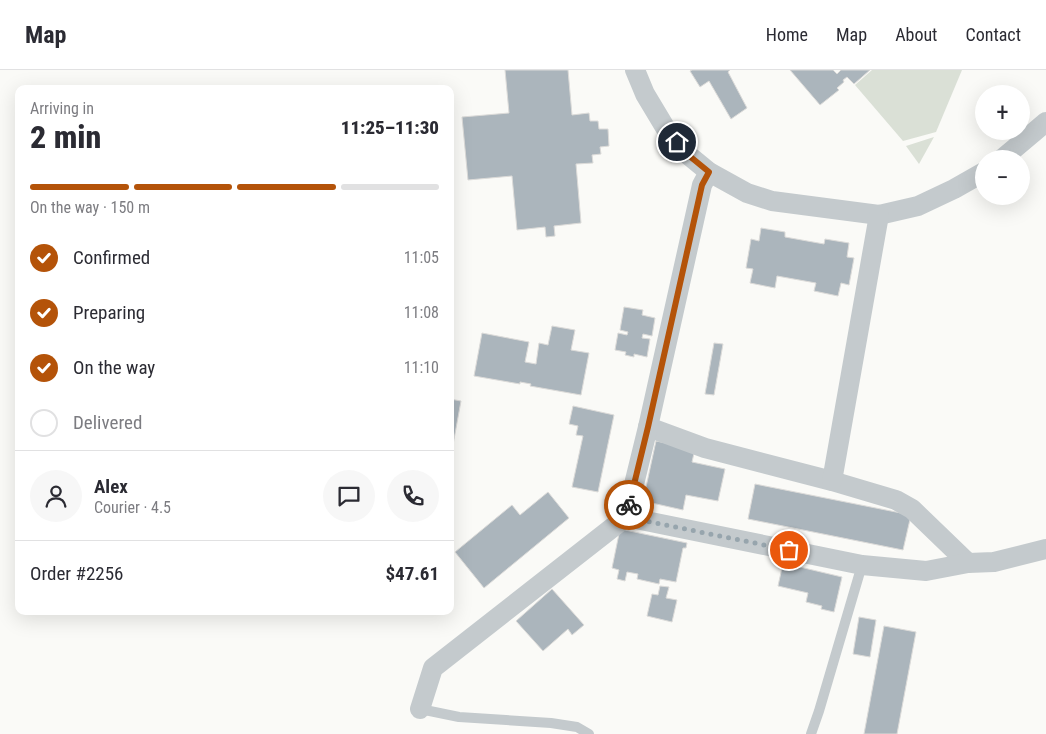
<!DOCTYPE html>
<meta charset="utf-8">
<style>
:root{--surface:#fff;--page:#f7f7f7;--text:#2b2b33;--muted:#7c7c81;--line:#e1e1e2;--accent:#b45309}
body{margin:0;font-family:"Roboto Condensed",sans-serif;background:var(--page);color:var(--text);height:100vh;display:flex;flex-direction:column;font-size:19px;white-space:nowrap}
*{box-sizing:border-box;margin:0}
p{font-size:16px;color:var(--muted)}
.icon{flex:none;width:28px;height:28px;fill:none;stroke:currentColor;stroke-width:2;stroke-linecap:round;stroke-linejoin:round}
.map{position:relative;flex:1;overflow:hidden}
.details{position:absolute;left:15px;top:15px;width:439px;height:530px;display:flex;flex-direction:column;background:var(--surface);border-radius:10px;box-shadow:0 5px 20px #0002}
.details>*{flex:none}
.buttons{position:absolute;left:975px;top:15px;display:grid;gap:10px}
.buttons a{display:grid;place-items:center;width:55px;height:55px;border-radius:50%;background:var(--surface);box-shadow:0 5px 20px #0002;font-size:25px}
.pin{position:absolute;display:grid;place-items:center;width:42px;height:42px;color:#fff;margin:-21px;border:2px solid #fff;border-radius:50%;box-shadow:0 1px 5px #0007}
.courier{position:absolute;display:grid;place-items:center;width:50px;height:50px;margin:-25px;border:4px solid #b45309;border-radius:50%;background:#fff;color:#222;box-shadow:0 1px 6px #0007}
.headline em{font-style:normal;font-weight:800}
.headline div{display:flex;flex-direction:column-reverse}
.headline{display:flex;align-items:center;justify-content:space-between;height:85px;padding:0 15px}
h1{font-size:32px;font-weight:800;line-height:38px}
.bar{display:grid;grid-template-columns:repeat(4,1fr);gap:8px 5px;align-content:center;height:60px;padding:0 15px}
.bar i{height:6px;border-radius:4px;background:var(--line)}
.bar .on{background:var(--accent)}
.bar p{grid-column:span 4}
.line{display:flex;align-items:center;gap:12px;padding:0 15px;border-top:1px solid var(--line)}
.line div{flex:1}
.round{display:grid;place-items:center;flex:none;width:52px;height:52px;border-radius:26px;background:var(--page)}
ol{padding:0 15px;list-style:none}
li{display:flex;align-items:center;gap:15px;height:55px}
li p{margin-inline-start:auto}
li .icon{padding:5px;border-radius:50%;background:var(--accent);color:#fff;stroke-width:4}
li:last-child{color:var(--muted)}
li i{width:28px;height:28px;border:2px solid var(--line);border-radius:50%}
header{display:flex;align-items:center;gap:30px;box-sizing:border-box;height:70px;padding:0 25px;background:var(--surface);border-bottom:1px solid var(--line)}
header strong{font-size:24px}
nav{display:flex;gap:28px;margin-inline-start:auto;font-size:18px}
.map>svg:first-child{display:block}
</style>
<header>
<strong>Map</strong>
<nav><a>Home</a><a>Map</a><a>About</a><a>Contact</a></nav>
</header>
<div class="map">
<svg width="1046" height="664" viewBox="0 0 1046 664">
<rect width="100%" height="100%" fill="#fafaf7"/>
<g fill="#dae0d6">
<path d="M872 0H962L936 62 903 71 855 15Z"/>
<path d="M934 67 919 94 906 76Z"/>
</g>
<g fill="#abb5bc" stroke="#dcdbd9">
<path d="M505 0H568L572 45 589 43 590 51H598L599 59H608L609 76 600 77 601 84 592 85 593 93 576 94 581 153 554 156 555 166 546 167 545 157 517 160 512 106 468 110 462 47 509 43Z"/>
<path d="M692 0H730L728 2 747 38 731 49 709 11 700 17 690 1Z"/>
<path d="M790 0H833L837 4 841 0H870L854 14 847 7 843 10 844 12 837 18 839 20 820 35Z"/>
<path d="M761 158 785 162V167L824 174 825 169 849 173 847 187 854 188 849 215 841 213 838 226 814 221 816 213 777 206 775 218 750 213 753 199 746 198 750 175 751 169 759 171Z"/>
<path d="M624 237 643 240 642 245 655 248 652 266 643 264 642 268 650 269 647 287 634 284V287L625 285 626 282 615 280 618 263 627 265 628 262 620 260Z"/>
<path d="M552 256 575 260 571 280 589 283 581 325 530 316 531 314 520 312V314L474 306 482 263 529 272 525 292 536 294 539 273 548 275Z"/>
<path d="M714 273 723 274 714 325 705 324Z"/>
<path d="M450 329 461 331 450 391Z"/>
<path d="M573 336 614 345 598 422 572 417 583 366 576 365 578 356 569 354Z"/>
<path d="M656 371 695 379 692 392 725 399 718 431 686 425 683 440 643 431Z"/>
<path d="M755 414 911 445 903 480 748 449Z"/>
<path d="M548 422 569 448 484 518 455 482 512 435 520 445Z"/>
<path d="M620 459 687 473 686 478H683L676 512 660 509 659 514 637 509 638 504 627 502 625 511 617 509 619 500 612 498Z"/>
<path d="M783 493 842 507 834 542 821 539 822 536 806 532 808 523 778 516Z"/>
<path d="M660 516 669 517 666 528 677 530 672 552 647 546 652 524 658 525Z"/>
<path d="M552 519 584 555 572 565 568 559 543 581 516 551Z"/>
<path d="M859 547 876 550 870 587 853 584Z"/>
<path d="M884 556 916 562 897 664H864Z"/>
</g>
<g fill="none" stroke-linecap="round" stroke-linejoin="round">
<g stroke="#c4cacd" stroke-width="10">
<path d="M420 639 459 647 551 653 577 657 589 664"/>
<path d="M811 664 819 641 862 495"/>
</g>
<g stroke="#c4cacd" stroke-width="20">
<path d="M635 0 645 24 666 59 687 84 709 102 747 123 772 131 879 145 918 136 954 119 984 102"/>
<path d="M1002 89 1046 52"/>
<path d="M648 357 705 378 832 411 896 430 912 439 968 493"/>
<path d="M832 411 879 145"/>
<path d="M626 447 862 495 926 501 968 493 994 492 1046 479"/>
<path d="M420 639 433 598 626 447 648 357 702 115 709 102"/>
</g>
</g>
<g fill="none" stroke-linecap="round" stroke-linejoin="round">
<path stroke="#97a5ad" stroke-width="5" stroke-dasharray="0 9" d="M629 435 626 447 789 480"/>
<path stroke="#b45309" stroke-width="6" d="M629 435 648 357 702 115 709 102 687 84 677 72"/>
</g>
</svg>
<div class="buttons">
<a>+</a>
<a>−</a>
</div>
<div class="pin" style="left:789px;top:480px;background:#ea580c"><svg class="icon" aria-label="bag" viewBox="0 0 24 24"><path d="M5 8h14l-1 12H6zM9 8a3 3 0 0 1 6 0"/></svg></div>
<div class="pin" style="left:677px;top:72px;background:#1f2937"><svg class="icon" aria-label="home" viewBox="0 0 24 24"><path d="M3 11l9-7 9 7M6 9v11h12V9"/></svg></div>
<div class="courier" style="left:629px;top:435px"><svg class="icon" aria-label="bike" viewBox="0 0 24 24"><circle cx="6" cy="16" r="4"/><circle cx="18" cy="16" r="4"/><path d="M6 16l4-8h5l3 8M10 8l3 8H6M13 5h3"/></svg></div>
<section class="details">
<div class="headline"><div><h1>2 min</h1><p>Arriving in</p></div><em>11:25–11:30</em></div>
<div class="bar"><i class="on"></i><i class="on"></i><i class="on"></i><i></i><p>On the way · 150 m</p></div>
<ol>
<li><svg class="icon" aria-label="check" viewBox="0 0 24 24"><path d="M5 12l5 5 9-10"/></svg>Confirmed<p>11:05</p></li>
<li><svg class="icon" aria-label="check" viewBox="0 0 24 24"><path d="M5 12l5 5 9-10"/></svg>Preparing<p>11:08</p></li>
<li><svg class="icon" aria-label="check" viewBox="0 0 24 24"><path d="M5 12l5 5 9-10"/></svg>On the way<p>11:10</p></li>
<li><i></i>Delivered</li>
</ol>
<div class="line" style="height:90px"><a class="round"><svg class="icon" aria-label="person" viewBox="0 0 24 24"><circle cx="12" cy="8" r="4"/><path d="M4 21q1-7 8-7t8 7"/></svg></a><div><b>Alex</b><p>Courier · 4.5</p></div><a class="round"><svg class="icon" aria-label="chat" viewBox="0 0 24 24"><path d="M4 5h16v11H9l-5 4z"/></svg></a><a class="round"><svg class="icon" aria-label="phone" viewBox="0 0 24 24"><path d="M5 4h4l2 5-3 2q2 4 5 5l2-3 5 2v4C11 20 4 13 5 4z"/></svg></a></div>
<div class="line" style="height:65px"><div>Order #2256</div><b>$47.61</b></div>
</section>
</div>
